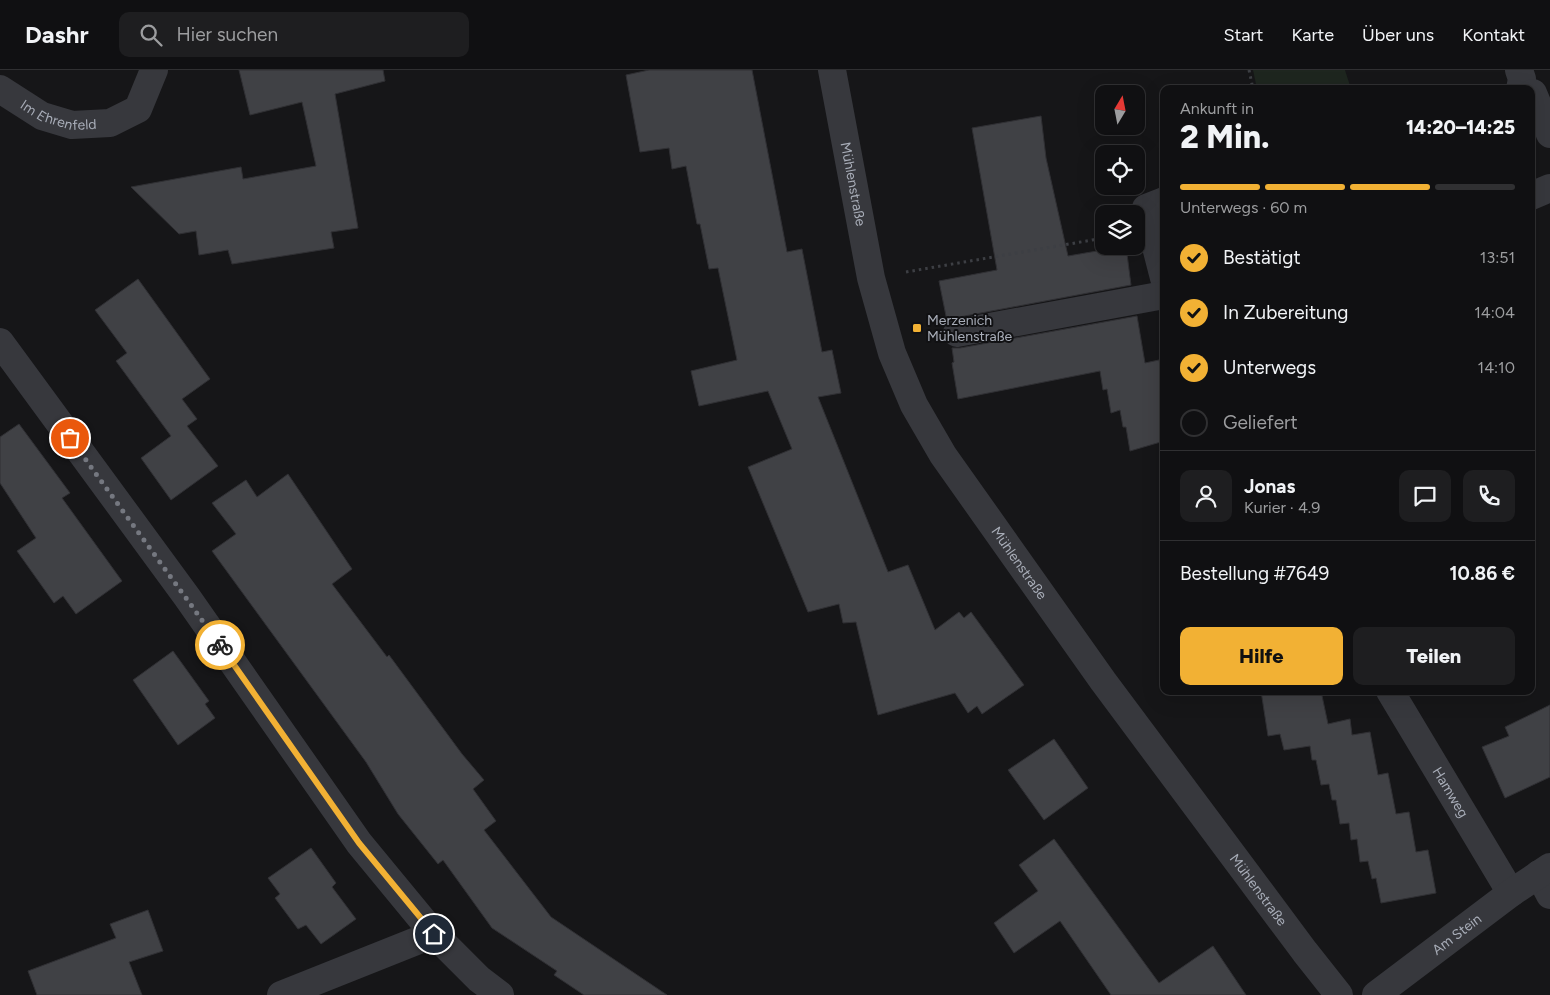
<!DOCTYPE html>
<html lang="de">
<meta charset="utf-8">
<style>
:root{--surface:#101012;--page:#1e1e20;--text:#f1f3f6;--muted:#9c9d9f;--line:#303032;--accent:#f2b134}
body{margin:0;font-family:Figtree,sans-serif;background:var(--page);color:var(--text);height:100vh;display:flex;flex-direction:column;font-size:19px;white-space:nowrap}
*{box-sizing:border-box;margin:0}
p{font-size:16px;color:var(--muted)}
.icon{flex:none;width:28px;height:28px;fill:none;stroke:currentColor;stroke-width:2;stroke-linecap:round;stroke-linejoin:round}
.map{position:relative;flex:1;overflow:hidden}
.side{position:absolute;left:1160px;top:15px;width:375px;height:610px;display:flex;flex-direction:column;background:var(--surface);border-radius:10px;box-shadow:0 5px 20px #0002,0 0 0 1px var(--line)}
.side>*{flex:none}
.needle{width:32px;rotate:10deg}
.controls{position:absolute;left:1095px;top:15px;display:grid;gap:10px}
.controls a{display:grid;place-items:center;width:50px;height:50px;border-radius:10px;background:var(--surface);box-shadow:0 5px 20px #0002,0 0 0 1px var(--line);font-size:25px}
.pin{position:absolute;display:grid;place-items:center;width:42px;height:42px;color:#fff;margin:-21px;border:2px solid #fff;border-radius:50%;box-shadow:0 1px 5px #0007}
.courier{position:absolute;display:grid;place-items:center;width:50px;height:50px;margin:-25px;border:4px solid #f2b134;border-radius:50%;background:#fff;color:#222;box-shadow:0 1px 6px #0007}
.head em{font-style:normal;font-weight:800}
.head div{display:flex;flex-direction:column-reverse}
.head{display:flex;align-items:center;justify-content:space-between;height:85px;padding:0 20px}
h1{font-size:32px;font-weight:800;line-height:38px}
.bar{display:grid;grid-template-columns:repeat(4,1fr);gap:8px 5px;align-content:center;height:60px;padding:0 20px}
.bar i{height:6px;border-radius:4px;background:var(--line)}
.bar .selected{background:var(--accent)}
.bar p{grid-column:span 4}
.line{display:flex;align-items:center;gap:12px;padding:0 20px;border-top:1px solid var(--line)}
.line div{flex:1}
.round{display:grid;place-items:center;flex:none;width:52px;height:52px;border-radius:10px;background:var(--page)}
ol{padding:0 20px;list-style:none}
li{display:flex;align-items:center;gap:15px;height:55px}
li p{margin-inline-start:auto}
li .icon{padding:5px;border-radius:50%;background:var(--accent);color:#111;stroke-width:4}
li:last-child{color:var(--muted)}
li i{width:28px;height:28px;border:2px solid var(--line);border-radius:50%}
.primary-button{display:flex;gap:10px;margin-top:auto;padding:10px 20px}
.primary-button a{flex:1;height:58px;border-radius:10px;background:var(--accent);color:#111;font-size:20px;font-weight:800;line-height:58px;text-align:center}
.primary-button a+a{background:var(--page);color:var(--text)}
header{display:flex;align-items:center;gap:30px;box-sizing:border-box;height:70px;padding:0 25px;background:var(--surface);border-bottom:1px solid var(--line)}
header strong{font-size:24px}
nav{display:flex;gap:28px;margin-inline-start:auto;font-size:18px}
.search{width:350px;height:45px;background:var(--page);display:flex;align-items:center;gap:12px;box-sizing:border-box;padding:0 18px;border-radius:10px;color:var(--muted);font-size:19px}
.map>svg:first-child{display:block}
</style>
<header>
<strong>Dashr</strong>
<div class="search"><svg class="icon" aria-label="search" viewBox="0 0 24 24"><circle cx="10" cy="10" r="6"/><path d="M15 15l6 6"/></svg>Hier suchen</div>
<nav><a>Start</a><a>Karte</a><a>Über uns</a><a>Kontakt</a></nav>
</header>
<div class="map">
<svg width="1550" height="925" viewBox="0 0 1550 925">
<rect width="100%" height="100%" fill="#161618"/>
<path fill="#1e261f" d="M1253 0H1345L1351 19H1257Z"/>
<g fill="#404145" stroke="#303034">
<path d="M239 0H383L385 11 335 24 358 158 331 162 334 178 232 194 228 180 199 185 196 161 179 164 131 117 241 97 243 109 316 96 302 32 250 45Z"/>
<path d="M649 0H752L787 182 802 179 822 282 832 280 841 323 818 327 888 502 908 495 935 560 959 542 964 548 971 542 1024 615 982 644 977 636 968 643 955 623 878 645 856 552 843 553 839 534 808 542 748 397 792 379 768 321 699 336 691 301 737 290 718 198 709 199 700 154H697L686 96 672 99 669 78 640 82 626 5Z"/>
<path d="M1041 46 1046 88 1068 186 1126 176 1131 215 954 248 947 251 939 211 997 200 972 58Z"/>
<path d="M138 209 210 309 182 329 197 349 187 356 218 396 171 430 141 388 171 366 116 291 127 283 95 240Z"/>
<path d="M1137 246 1145 293 1159 290 1164 319V371L1130 381 1126 357H1123L1120 340 1111 343 1107 319 1103 320 1100 301 958 329 952 293 954 292 952 278H960Z"/>
<path d="M19 354 70 423 62 428 122 511 76 544 63 526 54 533 17 481 36 468 0 413V367Z"/>
<path d="M288 404 352 499 332 514 387 587 389 585 462 684 484 710 473 719 496 751 484 760 551 847 667 925H584L554 905 557 901 492 858 443 790 438 794 398 744 366 692 212 481 236 464 212 433 246 410 257 427Z"/>
<path d="M173 581 209 631 205 634 215 648 178 675 133 610Z"/>
<path d="M1261 621H1321L1328 654 1350 649 1352 665 1370 662 1378 705 1388 703 1396 744 1409 742 1416 782 1428 780 1436 823 1381 833 1376 808 1372 809 1368 791 1360 792 1357 769 1351 770 1349 753 1340 754 1336 730H1332L1329 714 1321 715 1316 690H1312L1310 676 1284 680 1280 664 1268 666Z"/>
<path d="M1550 635V707L1505 728 1482 677 1509 666 1505 657Z"/>
<path d="M1054 669 1088 718 1044 750 1008 700Z"/>
<path d="M1054 769 1159 913 1213 876 1246 925H1111L1060 851 1014 883 994 853 1038 821 1019 795Z"/>
<path d="M311 778 336 813 332 817 356 849 321 874 306 855 298 859 275 828 280 824 268 808Z"/>
<path d="M148 840 163 881 129 892 142 925H37L28 901 116 868 110 854Z"/>
</g>
<g fill="none" stroke-linecap="round" stroke-linejoin="round">
<g stroke="#3d3f44" stroke-width="3" stroke-dasharray="2.5 4" stroke-linecap="butt">
<path d="M1249 0 1253 19"/>
<path d="M906 202 1104 168"/>
</g>
<g stroke="#37383d" stroke-width="28">
<path id="s1" d="M832 0 871 208 892 283 914 335 943 385 1103 611 1305 882 1339 925"/>
<path d="M1519 0 1522 9 1520 19"/>
<path id="s2" d="M0 19 42 46 72 55 110 53 138 39 154 0"/>
<path d="M1531 24 1533 23 1550 64"/>
<path d="M1531 126 1550 118"/>
<path d="M1164 131 1146 138 1164 208"/>
<path d="M957 263 1164 225"/>
<path d="M0 272 187 527 359 773 434 864 479 909 500 925"/>
<path id="s3" d="M1390 621 1511 823"/>
<path d="M1539 804 1550 825"/>
<path d="M281 925 434 864"/>
<path id="s4" d="M1376 925 1511 823 1550 797"/>
</g>
</g>
<g fill="none" stroke-linecap="round" stroke-linejoin="round">
<path stroke="#757880" stroke-width="5" stroke-dasharray="0 9" d="M70 368 220 575"/>
<path stroke="#f2b134" stroke-width="6" d="M220 575 359 773 434 864"/>
</g>
<rect fill="#f2b134" stroke="#111113" stroke-width="2" x="912" y="253" width="10" height="10" rx="2.5"/>
<g text-anchor="middle" stroke-width="4" stroke-linejoin="round" paint-order="stroke">
<g font-size="14" fill="#a8adb8" stroke="#111113">
<text dy="5" stroke="none"><textPath href="#s2" startOffset="66">Im Ehrenfeld</textPath></text>
<text dy="5" stroke="none"><textPath href="#s1" startOffset="116">Mühlenstraße</textPath></text>
<text dy="5" stroke="none"><textPath href="#s1" startOffset="536">Mühlenstraße</textPath></text>
<text dy="5" stroke="none"><textPath href="#s3" startOffset="118">Hamweg</textPath></text>
<text dy="5" stroke="none"><textPath href="#s1" startOffset="941">Mühlenstraße</textPath></text>
<text dy="5" stroke="none"><textPath href="#s4" startOffset="101">Am Stein</textPath></text>
</g>
<g font-size="14" fill="#a8adb8" stroke="#111113" text-anchor="start">
<text x="927" y="255">Merzenich<tspan x="927" dy="16">Mühlenstraße</tspan></text>
</g>
</g>
</svg>
<div class="controls">
<a><svg class="needle" viewBox="-14 -14 28 28"><path d="M0-13l5 13h-10z" fill="#e53935"/><path d="M0 13l5-13h-10z" fill="#9c9d9f"/></svg></a>
<a><svg class="icon" aria-label="locate" viewBox="0 0 24 24"><circle cx="12" cy="12" r="6"/><path d="M12 2v4M12 18v4M2 12h4M18 12h4"/></svg></a>
<a><svg class="icon" aria-label="layers" viewBox="0 0 24 24"><path d="M12 4l9 5-9 5-9-5zM3 14l9 5 9-5"/></svg></a>
</div>
<div class="pin" style="left:70px;top:368px;background:#ea580c"><svg class="icon" aria-label="bag" viewBox="0 0 24 24"><path d="M5 8h14l-1 12H6zM9 8a3 3 0 0 1 6 0"/></svg></div>
<div class="pin" style="left:434px;top:864px;background:#1f2937"><svg class="icon" aria-label="home" viewBox="0 0 24 24"><path d="M3 11l9-7 9 7M6 9v11h12V9"/></svg></div>
<div class="courier" style="left:220px;top:575px"><svg class="icon" aria-label="bike" viewBox="0 0 24 24"><circle cx="6" cy="16" r="4"/><circle cx="18" cy="16" r="4"/><path d="M6 16l4-8h5l3 8M10 8l3 8H6M13 5h3"/></svg></div>
<section class="side">
<div class="head"><div><h1>2 Min.</h1><p>Ankunft in</p></div><em>14:20–14:25</em></div>
<div class="bar"><i class="selected"></i><i class="selected"></i><i class="selected"></i><i></i><p>Unterwegs · 60 m</p></div>
<ol>
<li><svg class="icon" aria-label="check" viewBox="0 0 24 24"><path d="M5 12l5 5 9-10"/></svg>Bestätigt<p>13:51</p></li>
<li><svg class="icon" aria-label="check" viewBox="0 0 24 24"><path d="M5 12l5 5 9-10"/></svg>In Zubereitung<p>14:04</p></li>
<li><svg class="icon" aria-label="check" viewBox="0 0 24 24"><path d="M5 12l5 5 9-10"/></svg>Unterwegs<p>14:10</p></li>
<li><i></i>Geliefert</li>
</ol>
<div class="line" style="height:90px"><a class="round"><svg class="icon" aria-label="person" viewBox="0 0 24 24"><circle cx="12" cy="8" r="4"/><path d="M4 21q1-7 8-7t8 7"/></svg></a><div><b>Jonas</b><p>Kurier · 4.9</p></div><a class="round"><svg class="icon" aria-label="chat" viewBox="0 0 24 24"><path d="M4 5h16v11H9l-5 4z"/></svg></a><a class="round"><svg class="icon" aria-label="phone" viewBox="0 0 24 24"><path d="M5 4h4l2 5-3 2q2 4 5 5l2-3 5 2v4C11 20 4 13 5 4z"/></svg></a></div>
<div class="line" style="height:65px"><div>Bestellung #7649</div><b>10.86 €</b></div>
<div class="primary-button"><a>Hilfe</a><a>Teilen</a></div>
</section>
</div>
